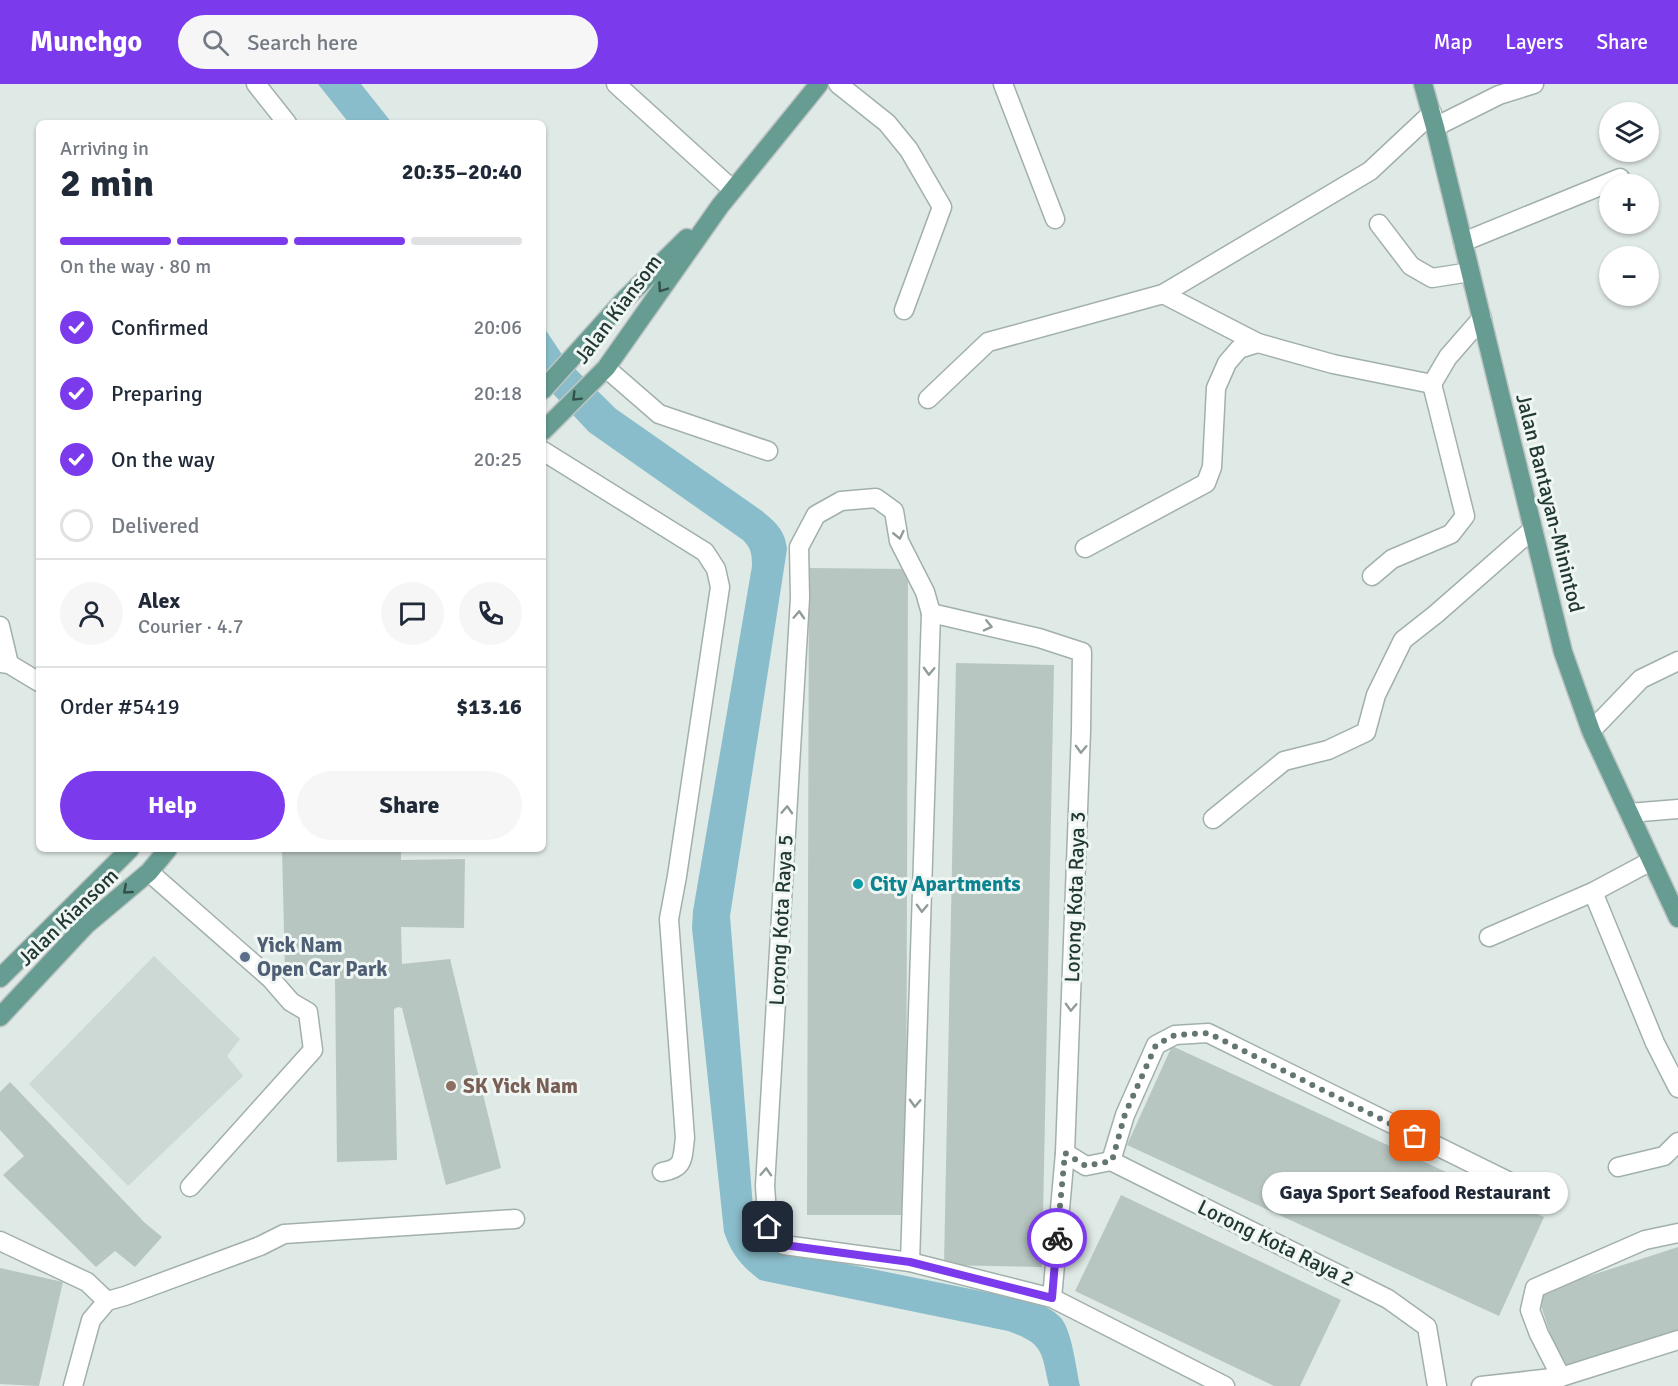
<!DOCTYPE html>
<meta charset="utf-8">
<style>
:root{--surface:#fff;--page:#f6f6f7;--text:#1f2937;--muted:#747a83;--line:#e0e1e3;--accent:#7c3aed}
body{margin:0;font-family:Signika,sans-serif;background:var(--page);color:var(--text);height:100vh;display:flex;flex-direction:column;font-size:22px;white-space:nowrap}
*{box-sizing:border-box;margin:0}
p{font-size:20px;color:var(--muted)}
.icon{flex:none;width:33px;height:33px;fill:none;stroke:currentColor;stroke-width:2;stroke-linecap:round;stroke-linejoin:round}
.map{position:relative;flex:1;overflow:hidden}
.sheet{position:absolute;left:36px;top:36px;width:510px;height:732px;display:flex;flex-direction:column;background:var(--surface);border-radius:9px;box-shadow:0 2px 4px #0004}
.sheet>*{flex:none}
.buttons{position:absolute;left:1599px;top:18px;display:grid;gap:12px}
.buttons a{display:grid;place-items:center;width:60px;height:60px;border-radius:50%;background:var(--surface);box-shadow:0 2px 4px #0004;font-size:30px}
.pin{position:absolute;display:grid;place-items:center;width:51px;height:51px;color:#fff;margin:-26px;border-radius:12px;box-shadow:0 3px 9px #0006}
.courier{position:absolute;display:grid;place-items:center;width:60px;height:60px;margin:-30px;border:4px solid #7c3aed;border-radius:50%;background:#fff;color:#222;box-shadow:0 2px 8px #0007}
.bubble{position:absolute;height:42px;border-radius:21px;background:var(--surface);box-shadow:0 2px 4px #0004;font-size:20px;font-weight:700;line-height:42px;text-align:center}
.overview em{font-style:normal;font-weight:700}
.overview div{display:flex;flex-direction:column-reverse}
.overview{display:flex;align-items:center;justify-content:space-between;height:102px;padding:0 24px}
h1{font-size:39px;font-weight:700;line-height:45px}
.bar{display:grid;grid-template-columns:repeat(4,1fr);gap:9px 6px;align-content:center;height:72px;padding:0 24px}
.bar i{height:8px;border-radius:4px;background:var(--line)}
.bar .current{background:var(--accent)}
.bar p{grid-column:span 4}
.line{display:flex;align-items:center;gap:15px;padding:0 24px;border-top:2px solid var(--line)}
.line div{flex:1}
.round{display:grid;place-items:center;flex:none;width:63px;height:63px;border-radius:32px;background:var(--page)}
ol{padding:0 24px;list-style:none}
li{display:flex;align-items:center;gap:18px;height:66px}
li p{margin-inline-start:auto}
li .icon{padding:6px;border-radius:50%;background:var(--accent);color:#fff;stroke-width:4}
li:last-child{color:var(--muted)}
li i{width:33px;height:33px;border:3px solid var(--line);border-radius:50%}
.button{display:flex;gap:12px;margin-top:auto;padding:12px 24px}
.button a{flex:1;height:69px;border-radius:36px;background:var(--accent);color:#fff;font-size:24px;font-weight:700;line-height:69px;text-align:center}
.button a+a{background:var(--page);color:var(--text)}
header{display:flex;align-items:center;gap:36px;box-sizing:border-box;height:84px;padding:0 30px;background:var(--accent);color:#fff}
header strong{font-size:28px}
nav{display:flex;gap:33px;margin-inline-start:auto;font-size:21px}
.search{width:420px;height:54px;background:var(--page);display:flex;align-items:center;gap:15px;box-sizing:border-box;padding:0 21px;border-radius:33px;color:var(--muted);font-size:22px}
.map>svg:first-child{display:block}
</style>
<header>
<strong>Munchgo</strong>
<div class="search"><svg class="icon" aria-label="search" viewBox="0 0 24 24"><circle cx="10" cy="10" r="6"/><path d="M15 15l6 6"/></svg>Search here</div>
<nav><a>Map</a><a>Layers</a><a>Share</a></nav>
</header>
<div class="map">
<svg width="1678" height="1302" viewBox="0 0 1678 1302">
<rect width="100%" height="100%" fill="#dfe9e5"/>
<path fill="#cdd9d4" d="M154 872 240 955 227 972 243 992 128 1102 29 1000Z"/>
<g fill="#8abdcb">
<path d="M318 0H361L392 39H349Z"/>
<path d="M543 242 565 275 616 325 762 427C776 439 785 446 787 465L730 832 755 1149 759 1156 778 1166 1030 1217C1041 1220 1052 1225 1060 1233 1072 1245 1076 1285 1080 1302H1049C1041 1267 1044 1260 1008 1247L760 1196C742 1183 731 1169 724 1148L692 844 693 827 752 482C752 470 751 464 743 456L589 348 543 299Z"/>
</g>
<g fill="#b8c6c1">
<path d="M809 484 908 485 906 1131H807Z"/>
<path d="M956 579 1054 581 1042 1183 944 1181Z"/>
<path d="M282 765H401V776L465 775 464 844 401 843 402 880 450 875 501 1084 446 1101 402 924 398 923 394 925V929L397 1076 337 1078 335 893 285 888Z"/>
<path d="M1172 962 1544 1133 1499 1232 1127 1061Z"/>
<path d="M10 998 144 1138 162 1153 135 1183 115 1167 96 1183 3 1091 24 1072 0 1046V1008Z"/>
<path d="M1121 1111 1341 1216 1300 1302H1274L1075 1207Z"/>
<path d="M1678 1163V1247L1561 1284 1537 1209Z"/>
<path d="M0 1184 63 1198 39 1302 0 1300Z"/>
</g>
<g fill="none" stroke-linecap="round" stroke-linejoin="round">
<defs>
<g id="lane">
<path d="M838 0 887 39 909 66 942 123 904 226"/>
<path d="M1379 140 1411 182 1432 194 1470 188"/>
<path d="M1463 158 1620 94"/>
<path d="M606 284 659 330 768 367"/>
<path d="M1085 464 1206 399 1212 383 1216 304 1227 279 1239 265 1258 259"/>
<path d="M1372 492 1392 475 1451 450 1465 432 1432 300"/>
<path d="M149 788 271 895 291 918 308 928 313 966 190 1103"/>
<path d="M1593 808 1655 959 1678 1004"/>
<path d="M1489 853 1593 808 1651 777"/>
<path d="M1065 1069 1086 1082 1111 1077 1388 1215 1427 1243 1437 1302"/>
<path d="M1111 1077 1125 1031 1156 961 1175 951 1208 949 1540 1113"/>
<path d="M1618 1083 1664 1072 1678 1058"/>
<path d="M0 1157 87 1198 107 1217"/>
<path d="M910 1178 931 529"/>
<path d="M1561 1293 1539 1250 1530 1226 1535 1204 1645 1156 1678 1149"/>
<path d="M73 1302 91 1236 107 1217 125 1212 260 1162 284 1150 515 1135"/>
</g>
<g id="street">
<path d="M256 0 287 39"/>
<path d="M616 0 733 106"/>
<path d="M1003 0 1055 135"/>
<path d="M1435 43 1499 11 1534 0"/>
<path d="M1163 210 1258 259 1333 280 1432 300 1448 273 1482 234"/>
<path d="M928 315 988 258 1163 210 1370 87 1432 29"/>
<path d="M543 367 705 468 716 485 720 503 677 792 669 835 685 1054C682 1075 685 1084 662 1088"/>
<path d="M0 542 9 580"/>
<path d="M0 579 9 580 39 598"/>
<path d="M1591 647 1641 595 1678 577"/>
<path d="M1629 729 1678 725"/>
<path d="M1213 735 1284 677 1328 666 1366 648 1376 611 1403 556 1436 530 1533 445"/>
<path d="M1052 1214 1065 1069 1081 647 1082 568 1039 554 931 529 925 508 899 457 894 427 876 414 841 417 816 431 799 463 800 514 765 1102 768 1143 784 1161 910 1178 1052 1214 1225 1302"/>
<path d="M1481 1302 1561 1293 1678 1256"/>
</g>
<g id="primary">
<path d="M1423 0 1435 43 1563 568 1591 647 1678 834"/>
<path d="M543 306 624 216 687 154"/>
<path d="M543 347 606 284 720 122 819 0"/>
<path d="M0 894 130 765"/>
<path d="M0 933 86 841 149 788 168 765"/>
</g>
</defs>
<use href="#lane" stroke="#a2b0ac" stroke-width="21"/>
<use href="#street" stroke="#a2b0ac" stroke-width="21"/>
<use href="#primary" stroke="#bcc3c2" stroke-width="21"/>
<use href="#lane" stroke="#fff" stroke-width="18"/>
<use href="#street" stroke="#fff" stroke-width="18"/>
<use href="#primary" stroke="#669c91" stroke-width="18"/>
</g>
<defs><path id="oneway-chevron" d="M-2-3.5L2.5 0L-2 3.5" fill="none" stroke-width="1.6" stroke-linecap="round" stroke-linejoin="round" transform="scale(1.5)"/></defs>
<g stroke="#32514a">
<use href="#oneway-chevron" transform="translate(662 204) rotate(125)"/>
<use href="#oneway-chevron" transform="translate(576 313) rotate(135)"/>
<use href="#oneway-chevron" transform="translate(127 806) rotate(139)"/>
</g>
<g stroke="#909c99">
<use href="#oneway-chevron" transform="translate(899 451) rotate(77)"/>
<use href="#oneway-chevron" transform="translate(799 531) rotate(-87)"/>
<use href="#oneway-chevron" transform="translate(988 542) rotate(13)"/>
<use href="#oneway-chevron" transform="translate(929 587) rotate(92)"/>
<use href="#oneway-chevron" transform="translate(1081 665) rotate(92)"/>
<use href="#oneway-chevron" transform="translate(787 726) rotate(-87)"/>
<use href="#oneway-chevron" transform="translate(922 824) rotate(92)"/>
<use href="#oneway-chevron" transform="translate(1071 923) rotate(92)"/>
<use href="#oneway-chevron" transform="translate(915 1019) rotate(92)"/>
<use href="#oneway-chevron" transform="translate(766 1088) rotate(-87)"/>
</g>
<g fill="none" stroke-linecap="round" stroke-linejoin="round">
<path stroke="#647671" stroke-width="6" stroke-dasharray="0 10.8" d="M1057 1154 1065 1069 1086 1082 1112 1077 1125 1030 1156 961 1175 951 1208 949 1415 1052"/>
<path stroke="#7c3aed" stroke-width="8" d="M768 1143 784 1161 910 1178 1052 1214 1057 1154"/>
</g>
<circle fill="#0f9aa8" stroke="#eff6f3" stroke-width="2" cx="858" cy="800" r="6"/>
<circle fill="#5c6f8a" stroke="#eff6f3" stroke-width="2" cx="245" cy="873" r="6"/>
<circle fill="#8d6e63" stroke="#eff6f3" stroke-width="2" cx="451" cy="1002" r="6"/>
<g text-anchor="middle" stroke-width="6" stroke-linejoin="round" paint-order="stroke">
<g font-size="21" fill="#213833" stroke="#eff6f3">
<text transform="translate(618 225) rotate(-53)" y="7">Jalan Kiansom</text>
<text transform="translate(1550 419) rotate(76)" y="7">Jalan Bantayan-Minintod</text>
<text transform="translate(1075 813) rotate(-88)" y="7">Lorong Kota Raya 3</text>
<text transform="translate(68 833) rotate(-44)" y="7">Jalan Kiansom</text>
<text transform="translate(781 836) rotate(-87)" y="7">Lorong Kota Raya 5</text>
<text transform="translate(1276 1159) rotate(26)" y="7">Lorong Kota Raya 2</text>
</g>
<g font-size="21" font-weight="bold" fill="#0d838f" stroke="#eff6f3" text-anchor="start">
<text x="870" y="807">City Apartments</text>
</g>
<g font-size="21" font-weight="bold" fill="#4e5e75" stroke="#eff6f3" text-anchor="start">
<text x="257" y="868">Yick Nam<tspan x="257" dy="24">Open Car Park</tspan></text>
</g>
<g font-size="21" font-weight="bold" fill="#785e54" stroke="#eff6f3" text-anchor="start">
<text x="463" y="1009">SK Yick Nam</text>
</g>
</g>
</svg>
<div class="buttons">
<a><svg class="icon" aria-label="layers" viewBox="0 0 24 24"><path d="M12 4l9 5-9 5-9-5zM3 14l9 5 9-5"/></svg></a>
<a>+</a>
<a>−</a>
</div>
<div class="pin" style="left:1415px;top:1052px;background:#ea580c"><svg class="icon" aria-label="bag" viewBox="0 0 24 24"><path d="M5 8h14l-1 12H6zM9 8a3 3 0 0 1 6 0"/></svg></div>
<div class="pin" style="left:768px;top:1143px;background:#1f2937"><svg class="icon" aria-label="home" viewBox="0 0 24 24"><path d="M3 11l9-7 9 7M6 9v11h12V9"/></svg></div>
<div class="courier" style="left:1057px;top:1154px"><svg class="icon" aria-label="bike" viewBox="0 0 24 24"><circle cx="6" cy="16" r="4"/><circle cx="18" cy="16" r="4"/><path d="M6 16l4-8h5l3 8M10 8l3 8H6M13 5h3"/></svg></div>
<div class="bubble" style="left:1262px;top:1088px;width:306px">Gaya Sport Seafood Restaurant</div>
<section class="sheet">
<div class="overview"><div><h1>2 min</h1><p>Arriving in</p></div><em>20:35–20:40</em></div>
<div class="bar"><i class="current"></i><i class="current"></i><i class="current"></i><i></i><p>On the way · 80 m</p></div>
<ol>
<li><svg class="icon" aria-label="check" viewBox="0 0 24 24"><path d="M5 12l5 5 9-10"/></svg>Confirmed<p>20:06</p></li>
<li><svg class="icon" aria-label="check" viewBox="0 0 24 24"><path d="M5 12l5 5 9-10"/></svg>Preparing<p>20:18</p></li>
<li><svg class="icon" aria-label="check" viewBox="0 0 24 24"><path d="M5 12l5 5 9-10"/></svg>On the way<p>20:25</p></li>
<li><i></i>Delivered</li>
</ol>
<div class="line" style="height:108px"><a class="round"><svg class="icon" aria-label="person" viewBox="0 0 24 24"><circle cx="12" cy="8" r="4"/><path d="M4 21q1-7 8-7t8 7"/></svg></a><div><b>Alex</b><p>Courier · 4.7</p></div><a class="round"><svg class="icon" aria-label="chat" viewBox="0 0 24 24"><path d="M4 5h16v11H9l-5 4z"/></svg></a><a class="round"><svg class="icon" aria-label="phone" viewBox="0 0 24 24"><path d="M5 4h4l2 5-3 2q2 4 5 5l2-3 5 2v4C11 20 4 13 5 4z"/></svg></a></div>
<div class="line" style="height:78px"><div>Order #5419</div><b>$13.16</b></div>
<div class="button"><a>Help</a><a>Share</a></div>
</section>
</div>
